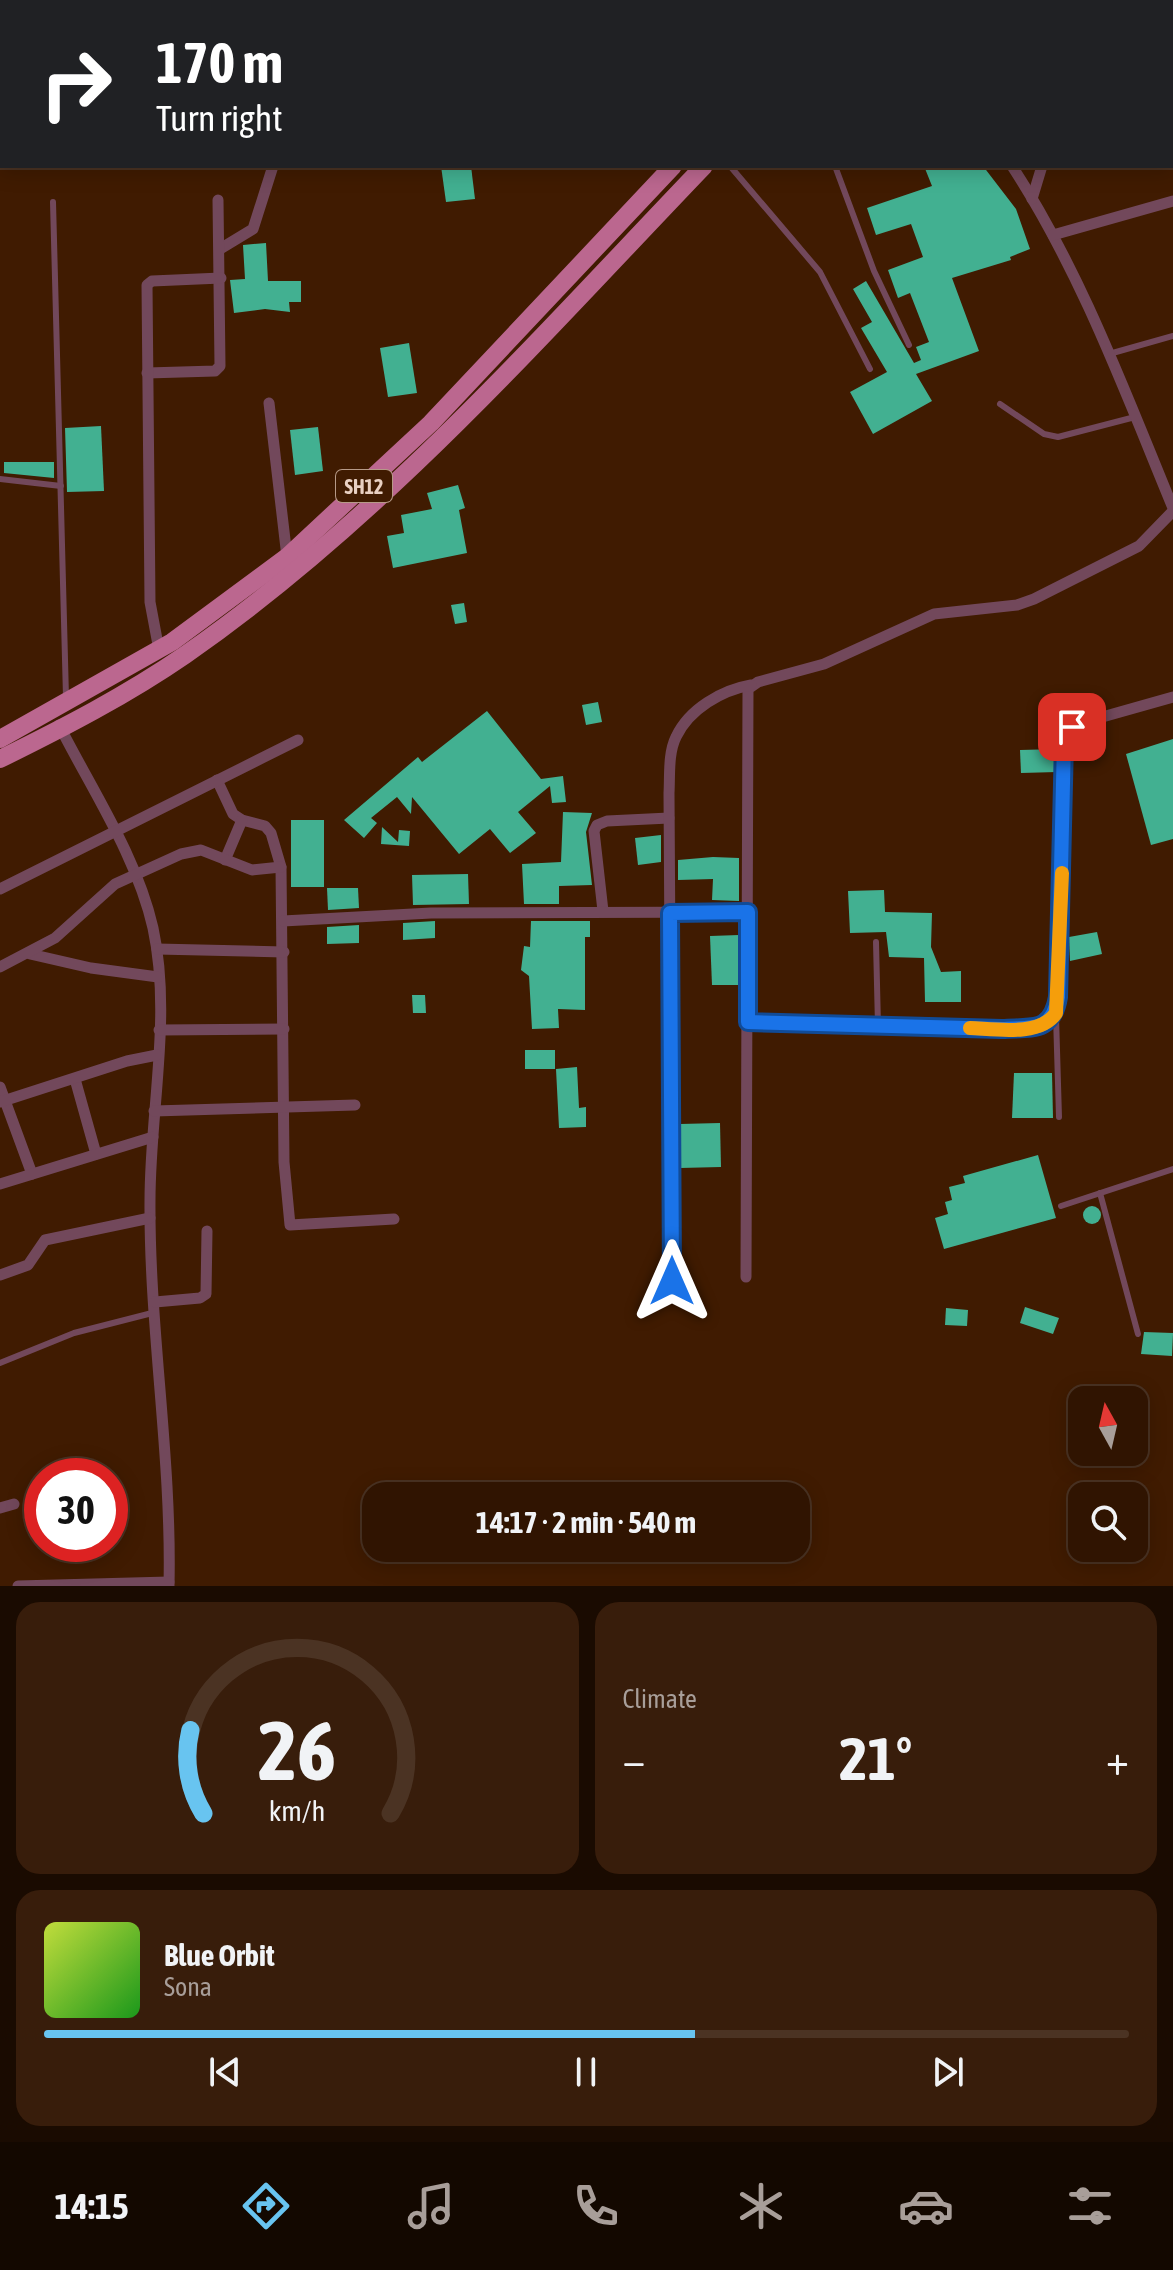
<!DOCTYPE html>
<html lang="en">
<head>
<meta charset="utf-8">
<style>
  :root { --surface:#301401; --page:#381d0b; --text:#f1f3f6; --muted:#a89e99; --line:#4b3323; --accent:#68c4f0 }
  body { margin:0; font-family:"Asap Condensed",sans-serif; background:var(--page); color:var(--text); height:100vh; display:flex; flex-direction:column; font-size:30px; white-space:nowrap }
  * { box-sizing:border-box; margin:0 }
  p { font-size:26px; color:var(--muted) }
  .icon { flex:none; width:44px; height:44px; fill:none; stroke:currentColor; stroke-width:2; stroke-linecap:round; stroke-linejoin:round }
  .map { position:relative; height:1586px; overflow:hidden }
  .panel { display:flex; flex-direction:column; gap:16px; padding:16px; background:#1a0b01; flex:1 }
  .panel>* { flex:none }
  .banner { position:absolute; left:0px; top:0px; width:1174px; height:168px; box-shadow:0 4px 20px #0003,0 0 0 2px var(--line); background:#202124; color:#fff; overflow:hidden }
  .needle { width:52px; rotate:352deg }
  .fabs { position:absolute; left:1068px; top:1386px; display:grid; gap:16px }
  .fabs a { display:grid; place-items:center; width:80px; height:80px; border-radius:16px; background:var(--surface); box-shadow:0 4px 20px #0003,0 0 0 2px var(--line); font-size:40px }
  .speed { position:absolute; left:24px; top:1458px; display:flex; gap:16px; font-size:40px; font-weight:700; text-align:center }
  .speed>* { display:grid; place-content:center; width:104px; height:104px; border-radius:50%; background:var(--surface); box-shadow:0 4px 20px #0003,0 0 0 2px var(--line); line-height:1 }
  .speed .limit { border:12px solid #d22; background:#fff; color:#111 }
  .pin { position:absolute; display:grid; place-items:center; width:68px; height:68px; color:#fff; margin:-34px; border-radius:16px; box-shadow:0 4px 12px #0006 }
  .me { position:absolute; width:88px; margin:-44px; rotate:0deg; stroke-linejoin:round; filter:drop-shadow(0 0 6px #0008) }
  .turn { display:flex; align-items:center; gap:28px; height:168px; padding:0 24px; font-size:36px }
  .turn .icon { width:104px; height:104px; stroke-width:2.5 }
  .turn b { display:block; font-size:56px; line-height:68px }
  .big { font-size:60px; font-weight:700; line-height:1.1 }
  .panel .card { flex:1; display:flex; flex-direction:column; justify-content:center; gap:12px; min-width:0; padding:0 28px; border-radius:24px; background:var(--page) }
  .panel .dial { align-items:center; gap:0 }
  .dial svg { height:208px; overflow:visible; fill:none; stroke:var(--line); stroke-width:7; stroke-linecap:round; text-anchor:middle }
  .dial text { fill:var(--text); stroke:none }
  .song { display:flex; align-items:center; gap:24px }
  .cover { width:96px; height:96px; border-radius:12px; background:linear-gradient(135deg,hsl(70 70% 55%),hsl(120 70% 35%)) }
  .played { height:8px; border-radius:4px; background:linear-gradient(90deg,var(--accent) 60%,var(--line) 60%) }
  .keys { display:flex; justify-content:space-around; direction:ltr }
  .heat { display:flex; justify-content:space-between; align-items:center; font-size:44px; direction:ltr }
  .panel .tiles { flex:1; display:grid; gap:16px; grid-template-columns:1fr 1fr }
  .card:last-child { grid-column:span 2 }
  .trip { position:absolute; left:362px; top:1482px; width:448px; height:80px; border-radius:24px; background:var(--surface); box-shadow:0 4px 20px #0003,0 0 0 2px var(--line); font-weight:700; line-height:80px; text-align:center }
  .menu { display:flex; height:128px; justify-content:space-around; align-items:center; background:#130800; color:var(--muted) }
  .menu .icon { width:56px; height:56px }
  .menu .current { color:var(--accent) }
  .menu b { font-size:36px; color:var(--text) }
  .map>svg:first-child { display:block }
  .building { fill:#42b091 }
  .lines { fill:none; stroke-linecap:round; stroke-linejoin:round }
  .service { stroke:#72485b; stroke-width:6 }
  .minor { stroke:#72485b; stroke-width:11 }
  .primary { stroke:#bb678f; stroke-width:18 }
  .route-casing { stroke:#114b97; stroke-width:20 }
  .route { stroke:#1a73e8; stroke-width:14 }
  .slow { stroke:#f59e0b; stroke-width:14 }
  .labels { text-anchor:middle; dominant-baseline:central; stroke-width:8; stroke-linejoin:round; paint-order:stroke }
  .shield { fill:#401b01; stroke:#b69a88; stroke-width:2 }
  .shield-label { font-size:20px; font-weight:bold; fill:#e9d0c2 }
</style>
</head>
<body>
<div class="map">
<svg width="1173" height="1586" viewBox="0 0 1173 1586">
  <rect width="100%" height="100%" fill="#401b01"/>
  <g class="building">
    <path d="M441 166H471L475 199 446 202Z"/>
    <path d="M924 166H983L1016 209 1030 249 1010 257 1011 260 952 278 979 351 916 374 932 401 873 434 850 392 887 372 861 328 872 322 853 289 866 281 914 363 921 360 916 347 929 342 910 293 898 298 888 270 923 257 911 224 876 235 867 208 932 186Z"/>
    <path d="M266 243 268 281H301V302H289L290 312 265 309 234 313 230 280 245 279 243 245Z"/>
    <path d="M409 343 417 393 388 397 380 348Z"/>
    <path d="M101 426 104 491 67 492 65 428Z"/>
    <path d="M318 427 323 471 295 475 290 430Z"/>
    <path d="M4 462H54V478L4 473Z"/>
    <path d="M458 485 465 508 459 510 467 553 393 568 387 536 404 533 401 515 432 509 427 493Z"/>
    <path d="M464 603 467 622 455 624 451 605Z"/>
    <path d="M598 702 602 722 586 725 582 705Z"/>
    <path d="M487 711 541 779 563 776 566 802 552 803 550 786 518 812 536 833 510 853 490 829 459 854 412 797 411 814 397 797 371 818 377 823 364 838 344 820 418 757 422 762Z"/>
    <path d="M1173 739V839L1151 845 1126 754Z"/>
    <path d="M1058 749 1057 772 1021 773 1020 750Z"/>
    <path d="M563 812 592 813 586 832 592 885 559 886V904H524L522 864 561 862Z"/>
    <rect x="291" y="820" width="33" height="67"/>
    <path d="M382 827 398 842 399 830 410 831 409 846 381 844Z"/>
    <path d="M661 835V862L638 865 635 838Z"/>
    <path d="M713 857 739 858V901L712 900 713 879 678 880V860Z"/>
    <path d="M468 874 469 904 413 905 412 875Z"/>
    <path d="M327 888H358L359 908 328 910Z"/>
    <path d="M884 890 885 912 932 913 931 947 941 972 961 971V1002H925L924 958 889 957 886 932 850 933 848 891Z"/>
    <path d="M435 921V938L403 940V923Z"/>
    <path d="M531 921H590V937H585V1010L558 1009 559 1028 532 1029 529 976 521 970 524 946 530 947Z"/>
    <path d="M359 925V943L327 944V927Z"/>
    <path d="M1097 932 1102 954 1070 961 1069 937Z"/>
    <path d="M739 935 738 985H712L710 936Z"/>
    <path d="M412 995H425L426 1013H413Z"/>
    <rect x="525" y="1050" width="30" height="19"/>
    <path d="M577 1067 579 1108 586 1107V1127L559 1128 556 1069Z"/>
    <path d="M1014 1073H1052L1053 1118H1012Z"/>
    <path d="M720 1123 721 1167 680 1168V1124Z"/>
    <path d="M1038 1155 1056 1218 944 1249 935 1218 948 1214 945 1202 952 1200 949 1187 965 1183 963 1176Z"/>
    <circle cx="1092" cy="1215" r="9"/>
    <path d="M1025 1307 1059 1318 1053 1334 1020 1323Z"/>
    <path d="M946 1308 968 1310 967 1326 945 1325Z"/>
    <path d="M1144 1332 1173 1333 1172 1356 1141 1354Z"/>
  </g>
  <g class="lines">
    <g class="service">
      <path d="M730 166 820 272 870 369"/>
      <path d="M835 166 874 271 909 345"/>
      <path d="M53 202 66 697"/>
      <path d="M1109 354 1173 336"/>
      <path d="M1000 404 1044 434 1058 437 1135 417"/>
      <path d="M0 479 61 486"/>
      <path d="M876 942 878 1026"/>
      <path d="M1056 1016 1059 1117"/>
      <path d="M1100 1193 1138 1334"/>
      <path d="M1061 1206 1173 1169"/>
      <path d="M0 1363 74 1333 156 1312"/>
    </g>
    <g class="minor">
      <path d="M919 0 921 2"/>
      <path d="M1067 0V2"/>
      <path d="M971 2 974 0"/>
      <path d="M1172 29 1173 28"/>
      <path d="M1012 166C1081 272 1125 392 1173 508"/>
      <path d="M1032 199 1042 166"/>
      <path d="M1053 235 1173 201"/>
      <path d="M220 249 253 229 273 166"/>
      <path d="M147 373 215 371 220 366 218 200"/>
      <path d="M269 403 287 557"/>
      <path d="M159 650 150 602 147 285 152 281 221 278"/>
      <path d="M59 725C92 790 137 857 153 928 172 1016 150 1111 150 1200 149 1329 172 1457 169 1586"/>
      <path d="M217 780 233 814 242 820 265 826 271 833 281 867 284 1162 290 1225 394 1219"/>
      <path d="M225 860 242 820"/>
      <path d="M0 889 298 740"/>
      <path d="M603 911 594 831 597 825 607 821 669 818"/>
      <path d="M283 921 431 913 748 912"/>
      <path d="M157 949 284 952"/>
      <path d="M30 954 91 968 158 977"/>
      <path d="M0 967 55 938 115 884 181 854 201 850 252 870 281 867"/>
      <path d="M748 1022 1002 1029 1035 1027 1051 1020 1058 997 1067 733 1081 723 1173 697"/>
      <path d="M159 1030 284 1029"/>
      <path d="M75 1079 96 1154"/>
      <path d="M0 1087 32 1174"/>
      <path d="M0 1102 127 1061 157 1055"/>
      <path d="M154 1111 355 1105"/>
      <path d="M0 1184 153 1137"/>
      <path d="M0 1275 28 1265 45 1240 150 1218"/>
      <path d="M746 1277 748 689 758 682 824 664 934 614 1017 605 1034 599 1139 546 1173 511"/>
      <path d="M672 1281 669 793C670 776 668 753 676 737 689 709 722 690 751 685"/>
      <path d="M155 1302 200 1298 206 1294 207 1231"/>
      <path d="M0 1508 14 1504"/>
      <path d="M18 1586 169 1582"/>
    </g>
    <g class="primary">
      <path d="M854 2 857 0"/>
      <path d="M885 2 887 0"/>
      <path d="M0 739 172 642 287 557 431 423 673 166"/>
      <path d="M0 759C63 728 127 695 185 655 382 518 539 338 704 166"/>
    </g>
  </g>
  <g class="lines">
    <g class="route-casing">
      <path id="route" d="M672 1281 670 913 748 912V1022L1002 1029C1032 1027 1052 1033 1058 997L1064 741 1072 727"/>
    </g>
    <use href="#route" class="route"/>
    <path class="slow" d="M970 1028C995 1029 1040 1037 1056 1013L1062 873"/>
  </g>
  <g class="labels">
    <rect class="shield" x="336" y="470" width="56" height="32" rx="6"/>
    <g class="shield-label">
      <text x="364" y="486">SH12</text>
    </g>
  </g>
</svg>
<div class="fabs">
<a><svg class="needle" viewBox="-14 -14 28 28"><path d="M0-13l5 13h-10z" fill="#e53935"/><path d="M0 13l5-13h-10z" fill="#a89e99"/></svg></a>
<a><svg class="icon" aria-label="search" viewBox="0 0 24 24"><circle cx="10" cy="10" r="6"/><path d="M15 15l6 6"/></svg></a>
</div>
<div class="speed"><div class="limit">30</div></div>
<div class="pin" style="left:1072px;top:727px;background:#d93025"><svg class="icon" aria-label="arrive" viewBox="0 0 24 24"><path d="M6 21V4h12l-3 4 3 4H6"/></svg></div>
<svg class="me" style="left:672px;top:1281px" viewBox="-20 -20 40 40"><path d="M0-17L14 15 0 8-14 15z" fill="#1a73e8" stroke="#fff" stroke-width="4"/></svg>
<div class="trip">14:17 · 2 min · 540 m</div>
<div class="banner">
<div class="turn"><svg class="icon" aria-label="right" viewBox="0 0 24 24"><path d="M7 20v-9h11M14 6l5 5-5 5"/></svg><div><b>170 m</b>Turn right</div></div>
</div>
</div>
<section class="panel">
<div class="tiles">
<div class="card dial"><svg viewBox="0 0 100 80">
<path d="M14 69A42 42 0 1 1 86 69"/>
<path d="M14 69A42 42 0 0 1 9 37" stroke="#68c4f0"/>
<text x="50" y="56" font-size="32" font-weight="700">26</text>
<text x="50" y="72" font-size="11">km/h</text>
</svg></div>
<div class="card"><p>Climate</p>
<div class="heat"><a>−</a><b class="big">21°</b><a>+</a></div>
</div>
<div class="card">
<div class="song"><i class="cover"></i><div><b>Blue Orbit</b><p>Sona</p></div></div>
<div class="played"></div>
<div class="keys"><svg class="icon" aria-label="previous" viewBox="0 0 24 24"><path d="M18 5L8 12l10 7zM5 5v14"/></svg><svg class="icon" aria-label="pause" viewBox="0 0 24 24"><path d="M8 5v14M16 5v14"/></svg><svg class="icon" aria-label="next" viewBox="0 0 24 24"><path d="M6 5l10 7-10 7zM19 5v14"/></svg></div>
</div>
</div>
</section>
<nav class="menu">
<b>14:15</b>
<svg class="icon current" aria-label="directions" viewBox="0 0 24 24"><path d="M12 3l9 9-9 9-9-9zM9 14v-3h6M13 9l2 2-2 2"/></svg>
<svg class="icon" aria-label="music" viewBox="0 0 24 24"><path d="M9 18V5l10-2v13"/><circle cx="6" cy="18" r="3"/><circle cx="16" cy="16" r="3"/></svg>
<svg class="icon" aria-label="phone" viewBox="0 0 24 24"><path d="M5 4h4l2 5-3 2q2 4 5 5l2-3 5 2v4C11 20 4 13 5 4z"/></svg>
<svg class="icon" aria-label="climate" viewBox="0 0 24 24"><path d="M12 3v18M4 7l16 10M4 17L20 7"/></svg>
<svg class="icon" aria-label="car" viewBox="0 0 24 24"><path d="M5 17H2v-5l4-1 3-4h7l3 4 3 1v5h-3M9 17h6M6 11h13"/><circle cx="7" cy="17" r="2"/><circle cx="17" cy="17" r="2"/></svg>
<svg class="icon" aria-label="filters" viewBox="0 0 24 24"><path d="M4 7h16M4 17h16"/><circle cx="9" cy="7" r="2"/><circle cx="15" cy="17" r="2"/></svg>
</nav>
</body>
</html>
